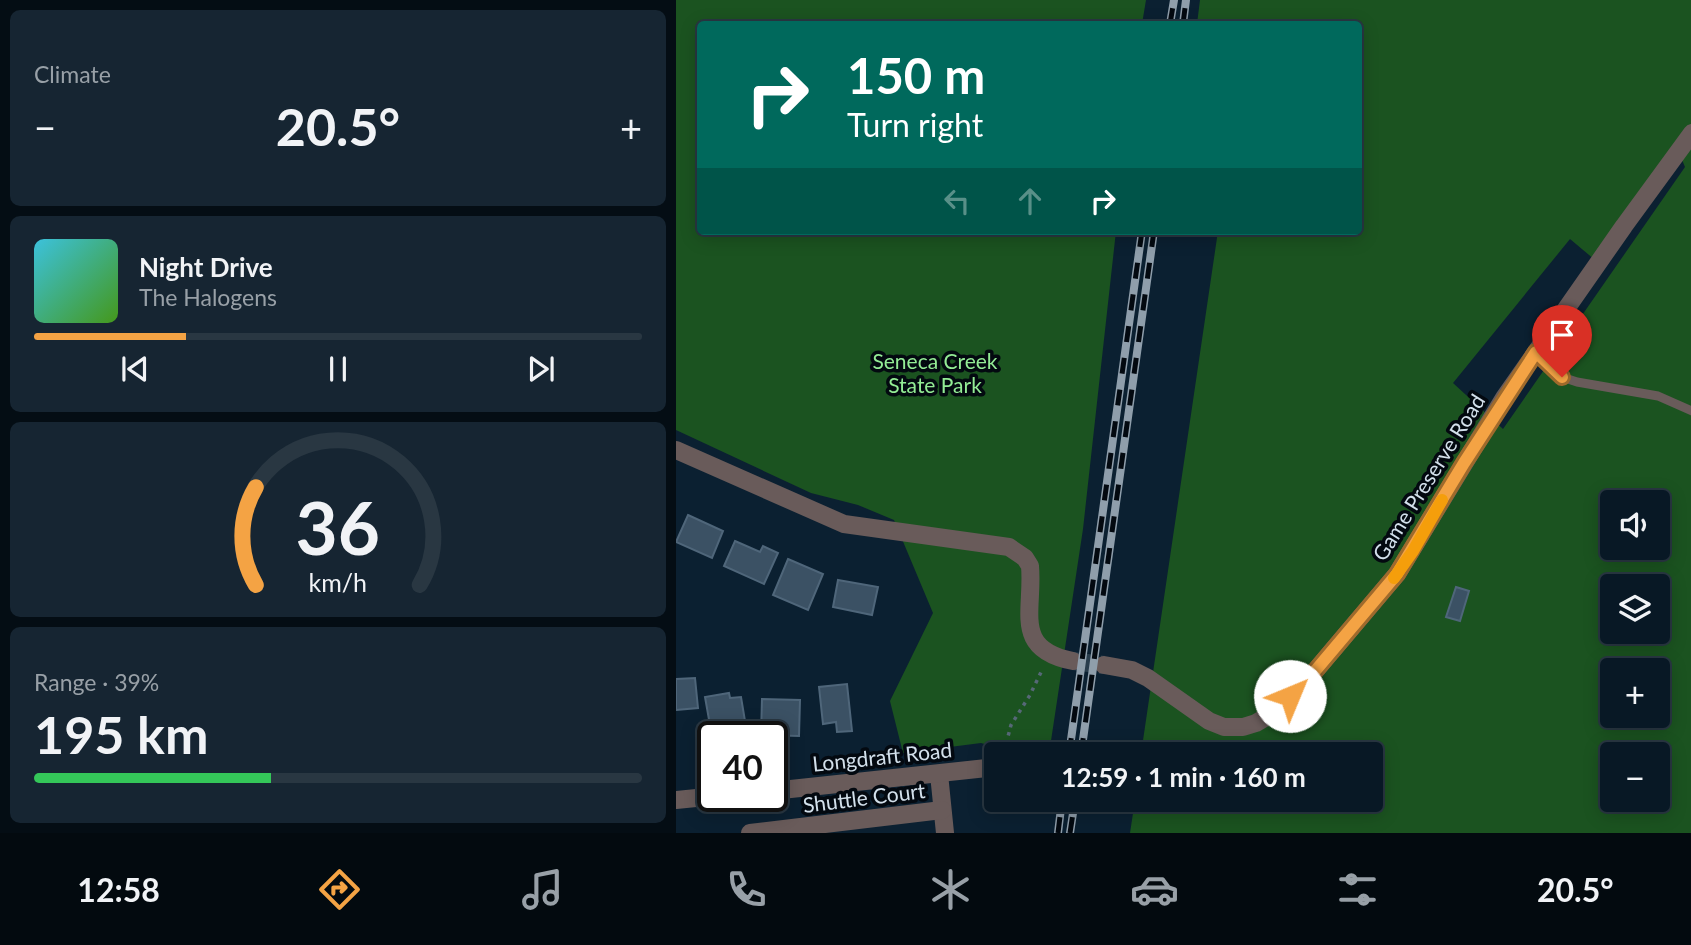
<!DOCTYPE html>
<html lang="en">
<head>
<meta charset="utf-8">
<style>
  :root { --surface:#081825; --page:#162532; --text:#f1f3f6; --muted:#98a0a7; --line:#293742; --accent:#f4a344 }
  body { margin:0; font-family:Lato,sans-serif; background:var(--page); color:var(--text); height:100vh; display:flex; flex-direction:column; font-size:26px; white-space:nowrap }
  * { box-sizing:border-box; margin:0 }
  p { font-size:23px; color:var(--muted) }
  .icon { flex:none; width:38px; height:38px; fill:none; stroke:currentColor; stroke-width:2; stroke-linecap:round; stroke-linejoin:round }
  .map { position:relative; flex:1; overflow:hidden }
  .details { display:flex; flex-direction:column; gap:10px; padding:10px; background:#040d14; width:676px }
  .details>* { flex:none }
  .hud { position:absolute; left:21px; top:21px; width:665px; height:214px; border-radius:7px; box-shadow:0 4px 18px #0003,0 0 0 2px var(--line); background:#00695c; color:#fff; overflow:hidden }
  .controls { position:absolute; left:924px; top:490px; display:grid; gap:14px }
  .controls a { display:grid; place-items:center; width:70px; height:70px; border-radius:7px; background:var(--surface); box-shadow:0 4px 18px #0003,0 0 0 2px var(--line); font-size:35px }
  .speed { position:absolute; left:21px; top:721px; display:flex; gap:14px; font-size:35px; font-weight:700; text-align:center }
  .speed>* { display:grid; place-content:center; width:91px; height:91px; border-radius:50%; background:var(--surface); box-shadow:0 4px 18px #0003,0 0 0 2px var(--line); line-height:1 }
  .speed .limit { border:4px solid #111; border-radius:10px; background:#fff; color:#111 }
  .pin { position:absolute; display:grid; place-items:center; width:60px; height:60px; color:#fff; margin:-72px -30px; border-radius:50% 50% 50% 0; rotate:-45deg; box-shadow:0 0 7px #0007 }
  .pin .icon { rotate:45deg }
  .me { position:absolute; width:77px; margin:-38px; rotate:45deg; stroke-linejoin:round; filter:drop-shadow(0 0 5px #0008) }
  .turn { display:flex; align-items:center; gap:24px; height:147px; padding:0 35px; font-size:32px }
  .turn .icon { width:91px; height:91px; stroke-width:2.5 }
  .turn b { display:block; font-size:49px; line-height:60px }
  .lanes { display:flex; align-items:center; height:66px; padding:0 35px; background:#0003; justify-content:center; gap:35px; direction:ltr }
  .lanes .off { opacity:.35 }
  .big { font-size:52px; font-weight:700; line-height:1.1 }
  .details .widget { flex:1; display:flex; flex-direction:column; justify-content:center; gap:10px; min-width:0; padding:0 24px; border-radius:10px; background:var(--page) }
  .details .dial { align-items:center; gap:0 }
  .dial svg { height:182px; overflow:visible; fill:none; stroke:var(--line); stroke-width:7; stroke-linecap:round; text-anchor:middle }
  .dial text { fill:var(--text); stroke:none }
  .song { display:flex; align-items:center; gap:21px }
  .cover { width:84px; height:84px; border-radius:10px; background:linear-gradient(135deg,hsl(190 70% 55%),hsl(100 70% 35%)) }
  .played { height:7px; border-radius:4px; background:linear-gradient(90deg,var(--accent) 25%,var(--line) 25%) }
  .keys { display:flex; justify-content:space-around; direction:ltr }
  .heat { display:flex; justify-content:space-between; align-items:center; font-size:38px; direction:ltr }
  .charge { height:10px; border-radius:5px; background:linear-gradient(90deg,#34c759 39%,var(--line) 0) }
  .trip { position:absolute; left:308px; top:742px; width:399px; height:70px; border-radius:7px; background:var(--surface); box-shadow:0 4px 18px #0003,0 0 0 2px var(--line); font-weight:700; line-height:70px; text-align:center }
  .tab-bar { display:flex; height:112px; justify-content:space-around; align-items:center; background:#030a0f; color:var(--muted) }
  .tab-bar .icon { width:49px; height:49px }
  .tab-bar .selected { color:var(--accent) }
  .tab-bar b { font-size:32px; color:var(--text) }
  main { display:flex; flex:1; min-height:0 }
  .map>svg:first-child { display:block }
  .green { fill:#1b5320; fill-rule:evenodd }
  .building { fill:#3b5164; stroke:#4f667a; stroke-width:2 }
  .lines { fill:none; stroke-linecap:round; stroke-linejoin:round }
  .tertiary-tunnel { stroke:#293d4d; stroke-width:18; stroke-dasharray:18 9; stroke-linecap:butt }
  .path { stroke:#566877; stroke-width:3.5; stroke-dasharray:3.5 5; stroke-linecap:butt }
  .service { stroke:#695b5a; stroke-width:9 }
  .minor { stroke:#695b5a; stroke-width:18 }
  .tertiary { stroke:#695b5a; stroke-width:18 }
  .rail-casing { stroke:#8f9eab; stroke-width:8 }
  .rail { stroke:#030910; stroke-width:5; stroke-dasharray:16; stroke-linecap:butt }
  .route-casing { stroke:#9f6a2c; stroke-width:18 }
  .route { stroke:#f4a344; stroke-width:12 }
  .slow { stroke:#f59e0b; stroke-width:12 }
  .labels { text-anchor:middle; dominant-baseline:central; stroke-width:7; stroke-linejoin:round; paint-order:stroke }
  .park-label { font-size:21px; fill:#93ec95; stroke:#030910 }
  .street-label { font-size:21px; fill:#d3e0eb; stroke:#030910 }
</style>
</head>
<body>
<main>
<section class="details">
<div class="widget"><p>Climate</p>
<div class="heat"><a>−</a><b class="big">20.5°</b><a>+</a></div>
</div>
<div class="widget">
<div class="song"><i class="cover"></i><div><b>Night Drive</b><p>The Halogens</p></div></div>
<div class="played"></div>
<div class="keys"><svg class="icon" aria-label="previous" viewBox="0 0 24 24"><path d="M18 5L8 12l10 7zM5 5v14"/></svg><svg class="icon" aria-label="pause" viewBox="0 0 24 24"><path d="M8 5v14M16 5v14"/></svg><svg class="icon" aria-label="next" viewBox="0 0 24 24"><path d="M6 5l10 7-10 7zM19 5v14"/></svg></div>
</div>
<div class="widget dial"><svg viewBox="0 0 100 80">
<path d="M14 69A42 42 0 1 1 86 69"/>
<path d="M14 69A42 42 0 0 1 14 26" stroke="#f4a344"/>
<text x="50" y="56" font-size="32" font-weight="700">36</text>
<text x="50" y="72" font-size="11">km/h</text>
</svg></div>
<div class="widget"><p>Range · 39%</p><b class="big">195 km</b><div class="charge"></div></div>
</section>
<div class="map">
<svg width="1016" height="833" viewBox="0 0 1016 833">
  <rect width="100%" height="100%" fill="#0b2031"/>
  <g class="green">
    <path d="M0 0H470L466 24H24V231H440L407 529 373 754H343L305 743 227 753 214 701 257 613 218 520 182 505 135 493 0 430Z"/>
    <path d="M524 0H1015V833H454L459 800H695V754H465L542 231H682V24H521ZM1001 148 1009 167 827 429 777 383 894 239 919 260ZM936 502H982V548H936ZM936 586H982V632H936ZM936 670H982V716H936ZM936 754H982V800H936Z"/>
  </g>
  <g class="building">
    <path d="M12 515 47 531 36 558 0 542Z"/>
    <path d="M59 541 84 552 87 546 102 553 88 584 48 566Z"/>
    <path d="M112 559 147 574 132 610 97 595Z"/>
    <path d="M162 580 202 587 196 615 157 607Z"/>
    <path d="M780 587 793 591 784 621 770 617Z"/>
    <path d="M19 678 22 708 0 710V679Z"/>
    <path d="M171 684 176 731 161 732 160 722 147 724 143 687Z"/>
    <path d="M53 693 54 698 65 697 71 733 53 736 52 729 35 731 29 697Z"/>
    <path d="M86 699 124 700 123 736 85 735Z"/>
  </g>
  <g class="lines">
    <path class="tertiary-tunnel" d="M397 661 428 665"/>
    <path class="path" d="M328 752 335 725 354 695 367 668"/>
    <path class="service" d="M860 353 886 377 901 382 982 396 1016 411"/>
    <g class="minor">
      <path d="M263 774 269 833"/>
      <path d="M96 791 320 767"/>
      <path d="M0 800 40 796"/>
      <path d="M74 833 266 810"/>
    </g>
    <g class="tertiary">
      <path d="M0 450 168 524 333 547 349 558 354 566C358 611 336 649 397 661"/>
      <path d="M428 665 456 670 472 678 533 721 548 727H567L580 723 595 714 634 677 721 574 828 398 948 226 1016 133"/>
    </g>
    <g class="rail-casing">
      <g id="rail">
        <path d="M494 24 498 0"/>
        <path d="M507 24 510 0"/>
        <path d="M393 754 466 231"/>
        <path d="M405 754 478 231"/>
        <path d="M382 833 386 800"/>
        <path d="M394 833 399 800"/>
      </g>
    </g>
    <use href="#rail" class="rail"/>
  </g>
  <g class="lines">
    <g class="route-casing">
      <path id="route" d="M614 696 634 677 721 574 788 463 860 352 886 377"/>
    </g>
    <use href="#route" class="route"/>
    <path class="slow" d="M718 578 737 551 766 500"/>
  </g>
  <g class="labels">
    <g class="park-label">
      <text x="259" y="360">Seneca Creek<tspan x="259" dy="24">State Park</tspan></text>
    </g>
    <g class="street-label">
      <text transform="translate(752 477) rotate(-58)">Game Preserve Road</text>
      <text transform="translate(206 756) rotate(-6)">Longdraft Road</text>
      <text transform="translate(188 797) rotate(-7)">Shuttle Court</text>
    </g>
  </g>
</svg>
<div class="controls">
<a><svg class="icon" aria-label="sound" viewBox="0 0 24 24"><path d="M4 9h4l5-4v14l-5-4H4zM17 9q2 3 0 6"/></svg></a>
<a><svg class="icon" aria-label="layers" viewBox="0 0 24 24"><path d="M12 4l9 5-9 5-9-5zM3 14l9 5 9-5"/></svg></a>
<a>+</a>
<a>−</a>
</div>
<div class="speed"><div class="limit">40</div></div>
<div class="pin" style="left:886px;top:377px;background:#d93025"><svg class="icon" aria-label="arrive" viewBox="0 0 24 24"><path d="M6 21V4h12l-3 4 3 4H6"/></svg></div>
<svg class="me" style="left:614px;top:696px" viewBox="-20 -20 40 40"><circle r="19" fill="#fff"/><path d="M0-13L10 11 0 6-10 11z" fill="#f4a344"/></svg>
<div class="trip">12:59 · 1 min · 160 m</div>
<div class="hud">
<div class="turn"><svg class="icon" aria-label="right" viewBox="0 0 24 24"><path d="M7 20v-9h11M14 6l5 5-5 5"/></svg><div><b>150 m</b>Turn right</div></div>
<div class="lanes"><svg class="icon off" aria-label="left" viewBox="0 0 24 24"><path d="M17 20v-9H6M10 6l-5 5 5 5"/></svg><svg class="icon off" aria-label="ahead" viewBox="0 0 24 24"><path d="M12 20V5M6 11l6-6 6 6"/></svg><svg class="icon" aria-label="right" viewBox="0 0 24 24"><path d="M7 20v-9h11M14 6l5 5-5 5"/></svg></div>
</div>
</div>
</main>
<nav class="tab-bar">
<b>12:58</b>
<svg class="icon selected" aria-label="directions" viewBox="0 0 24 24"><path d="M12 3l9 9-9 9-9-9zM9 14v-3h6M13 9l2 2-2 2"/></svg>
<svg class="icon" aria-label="music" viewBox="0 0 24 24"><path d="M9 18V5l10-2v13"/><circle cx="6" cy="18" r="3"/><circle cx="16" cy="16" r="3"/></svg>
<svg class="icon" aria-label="phone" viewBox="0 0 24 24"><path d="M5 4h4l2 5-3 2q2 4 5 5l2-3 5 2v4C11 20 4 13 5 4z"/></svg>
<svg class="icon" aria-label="climate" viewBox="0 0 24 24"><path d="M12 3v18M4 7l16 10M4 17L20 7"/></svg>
<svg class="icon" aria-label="car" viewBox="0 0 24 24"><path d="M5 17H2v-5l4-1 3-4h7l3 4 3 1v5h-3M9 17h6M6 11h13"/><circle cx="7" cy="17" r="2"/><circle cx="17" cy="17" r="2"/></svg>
<svg class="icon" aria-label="filters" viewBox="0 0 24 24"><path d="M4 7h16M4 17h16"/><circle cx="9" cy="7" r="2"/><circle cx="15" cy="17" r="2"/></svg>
<b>20.5°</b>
</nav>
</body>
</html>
